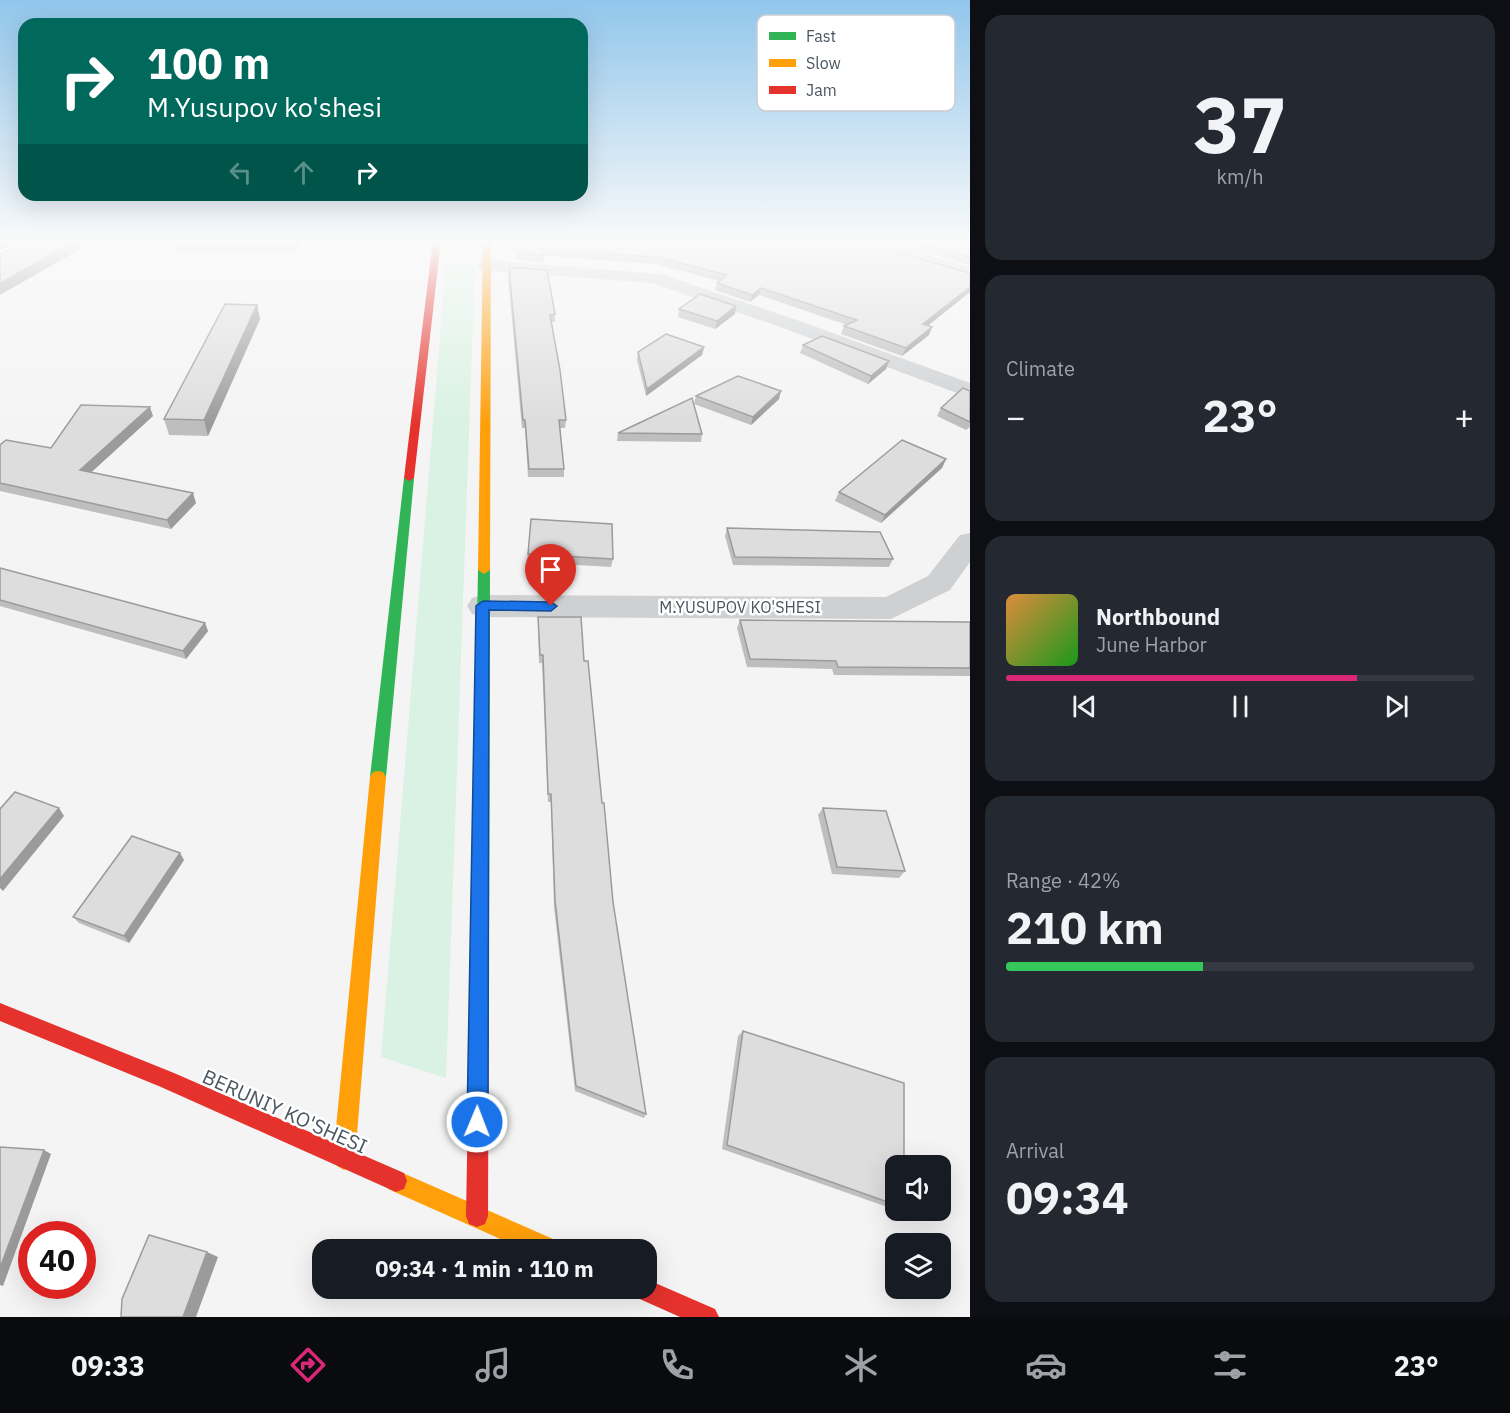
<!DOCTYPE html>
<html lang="en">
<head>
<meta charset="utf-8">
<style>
  :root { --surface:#171b24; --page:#242831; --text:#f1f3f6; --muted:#9ea1a6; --line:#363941; --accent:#db2777 }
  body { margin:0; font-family:"IBM Plex Sans",sans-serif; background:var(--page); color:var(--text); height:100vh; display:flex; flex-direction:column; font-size:22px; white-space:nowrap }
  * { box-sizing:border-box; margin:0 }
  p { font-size:20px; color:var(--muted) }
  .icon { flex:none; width:33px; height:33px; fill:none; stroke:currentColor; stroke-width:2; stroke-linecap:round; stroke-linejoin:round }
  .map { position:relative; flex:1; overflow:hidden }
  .side { display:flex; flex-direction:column; gap:15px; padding:15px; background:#0d0f14; width:540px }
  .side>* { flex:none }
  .banner { position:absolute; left:18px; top:18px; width:570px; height:183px; border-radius:18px; box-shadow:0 6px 24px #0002; background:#00695c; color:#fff; overflow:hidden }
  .fabs { position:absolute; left:885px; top:1155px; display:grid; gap:12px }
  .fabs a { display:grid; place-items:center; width:66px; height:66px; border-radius:12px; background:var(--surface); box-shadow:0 6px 24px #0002; font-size:30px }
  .speed { position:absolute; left:18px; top:1221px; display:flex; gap:12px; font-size:30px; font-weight:700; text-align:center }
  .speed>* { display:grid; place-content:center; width:78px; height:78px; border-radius:50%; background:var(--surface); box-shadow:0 6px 24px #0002; line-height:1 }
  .speed .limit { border:9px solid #d22; background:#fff; color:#111 }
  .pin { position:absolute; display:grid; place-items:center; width:51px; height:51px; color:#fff; margin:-62px -26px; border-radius:50% 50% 50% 0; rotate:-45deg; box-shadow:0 0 6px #0007 }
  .pin .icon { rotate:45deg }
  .me { position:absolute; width:66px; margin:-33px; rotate:1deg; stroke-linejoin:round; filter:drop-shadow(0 0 4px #0008) }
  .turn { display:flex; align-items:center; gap:21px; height:126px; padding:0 30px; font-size:27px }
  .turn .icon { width:78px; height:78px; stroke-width:2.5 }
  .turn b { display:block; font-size:42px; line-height:51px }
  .lanes { display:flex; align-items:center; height:57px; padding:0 30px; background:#0003; justify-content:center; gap:30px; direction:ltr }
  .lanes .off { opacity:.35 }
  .big { font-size:45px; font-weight:700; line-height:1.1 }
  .side .widget { flex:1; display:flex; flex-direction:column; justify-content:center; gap:9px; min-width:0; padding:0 21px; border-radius:18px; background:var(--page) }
  .side .dial { align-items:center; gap:0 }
  .dial b { font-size:78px; line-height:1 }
  .song { display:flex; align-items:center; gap:18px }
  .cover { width:72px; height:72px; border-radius:9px; background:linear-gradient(135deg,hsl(30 70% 55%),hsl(120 70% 35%)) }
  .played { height:6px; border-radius:3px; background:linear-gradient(90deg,var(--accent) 75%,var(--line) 75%) }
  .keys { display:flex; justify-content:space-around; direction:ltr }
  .heat { display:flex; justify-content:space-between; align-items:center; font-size:33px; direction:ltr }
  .charge { height:9px; border-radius:4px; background:linear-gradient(90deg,#34c759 42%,var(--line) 0) }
  .trip { position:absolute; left:312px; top:1239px; width:345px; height:60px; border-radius:18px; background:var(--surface); box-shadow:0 6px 24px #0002; font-weight:700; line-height:60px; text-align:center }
  .tab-bar { display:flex; height:96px; justify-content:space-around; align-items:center; background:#090b0e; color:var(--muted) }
  .tab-bar .icon { width:42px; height:42px }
  .tab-bar .on { color:var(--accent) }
  .tab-bar b { font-size:27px; color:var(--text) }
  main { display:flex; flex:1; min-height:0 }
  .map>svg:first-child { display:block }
  .green { fill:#d9f2e3 }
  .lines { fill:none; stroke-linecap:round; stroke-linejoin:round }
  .street { fill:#ced0d2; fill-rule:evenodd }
  .fast { fill:#30b455; fill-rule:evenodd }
  .slow { fill:#ff9f0a; fill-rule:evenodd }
  .jam { fill:#e5322d; fill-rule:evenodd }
  .wall { fill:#bebebf }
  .shaded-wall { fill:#9b9b9b }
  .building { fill:#ddddde; stroke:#9b9b9b; stroke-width:1.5 }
  .route { fill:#1a73e8; stroke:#114b97; stroke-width:1.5 }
  .labels { text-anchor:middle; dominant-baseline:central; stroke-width:5; stroke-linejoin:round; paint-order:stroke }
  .street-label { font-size:16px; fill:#4a5661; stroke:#fff }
  .near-street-label { font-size:20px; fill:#4a5661; stroke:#fff }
  .key { fill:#fff; stroke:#c9ccd0; stroke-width:1.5 }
  .key-label { font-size:16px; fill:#4a5661 }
</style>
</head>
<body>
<main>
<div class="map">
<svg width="970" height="1317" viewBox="0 0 970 1317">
  <rect width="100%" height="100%" fill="#f4f4f4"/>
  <g class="green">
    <path d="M448 240H477V258H447Z"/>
    <path d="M446 264H475L446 1078 381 1057Z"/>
  </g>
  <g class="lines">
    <g class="street">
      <path d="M848 240H875L970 267V279L851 244Z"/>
      <path d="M487 260 661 274 797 320 970 383V398L783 328 652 283 480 270 478 266 480 262Z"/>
      <path d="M970 533V562L950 590 891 619 483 617 472 614 467 606 472 598 483 595 886 597 928 576 960 535Z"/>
    </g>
    <g class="fast">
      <path d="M409 475 414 478 386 777 383 782 378 783 373 782 370 777 404 478Z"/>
      <path d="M484 566 490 570 489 933 486 939 480 942 474 939 471 933 478 570Z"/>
    </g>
    <g class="slow">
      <path d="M483 240H491L490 570 484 574 478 570Z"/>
      <path d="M378 771 383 772 386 777 355 1159 351 1166 344 1170 337 1166 333 1159 370 777 373 772Z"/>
      <path d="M396 1170 560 1242 563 1250H525L388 1189 385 1181 388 1173Z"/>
    </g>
    <g class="jam">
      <path d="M433 240H441L414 478 409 481 404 478Z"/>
      <path d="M480 924 486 927 489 933 488 1216 485 1224 477 1227 469 1224 466 1216 471 933 474 927Z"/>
      <path d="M0 1003 174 1073 404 1173 407 1181 404 1189 396 1192 161 1087 0 1021Z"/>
      <path d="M646 1279 715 1309 719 1317H680L633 1296 630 1288H646Z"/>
    </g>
  </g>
  <g class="wall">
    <path d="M182 240H301L296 253 176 252 174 245Z"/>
    <path d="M514 240H854L970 273V292L927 326 932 327 929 335 902 356 841 334 844 326 847 325 759 295 750 302 715 290 717 283 719 281 656 264 544 256V262L517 260Z"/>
    <path d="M882 240H970V265Z"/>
    <path d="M509 269 555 314V322H551L566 420 565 428H560L564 469V477H528L525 428H522L508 276Z"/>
    <path d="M257 305 260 319 208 436 169 435 164 419Z"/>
    <path d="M679 309 735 314 715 329 678 317Z"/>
    <path d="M803 345 889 361 886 369 868 384 800 353Z"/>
    <path d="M704 347 702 355 646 396 637 360 638 352Z"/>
    <path d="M970 391V427L966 430 937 416 941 408Z"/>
    <path d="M696 396 779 399 751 425 694 404Z"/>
    <path d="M153 416 91 472 196 503 171 529 0 491V445L51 448Z"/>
    <path d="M618 433 702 434 701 442 617 441Z"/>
    <path d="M946 459 942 468 881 523 835 501 839 492Z"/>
    <path d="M531 519 613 559 611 567 527 562Z"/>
    <path d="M727 528 893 559 889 567 733 565 725 536Z"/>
    <path d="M0 568 205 623 208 631 186 659 0 606Z"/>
    <path d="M538 617 584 661 613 902 646 1114 644 1118 575 1091 554 907 551 802H548L542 663H539Z"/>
    <path d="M740 620 970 622V676L834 675 832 669 747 667 737 628Z"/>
    <path d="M823 808 905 871 899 878 832 874 818 815Z"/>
    <path d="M184 860 129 943 79 923 73 917Z"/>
    <path d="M743 1031 896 1166V1210L722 1149 738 1036Z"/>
  </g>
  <g class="shaded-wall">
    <path d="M0 240H21L0 250Z"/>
    <path d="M77 240H96L0 295V283Z"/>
    <path d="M297 240H301L296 253 294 246Z"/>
    <path d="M970 287V292L920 332 923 324Z"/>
    <path d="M761 288 759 295 750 302 752 295Z"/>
    <path d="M257 305 260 319 208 436 204 420Z"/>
    <path d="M736 306 735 314 715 329 717 321Z"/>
    <path d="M932 327 929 335 902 356 906 348Z"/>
    <path d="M704 347 702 355 646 396 647 389Z"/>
    <path d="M889 361 886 369 868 384 871 376Z"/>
    <path d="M781 391 779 399 751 425 753 417Z"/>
    <path d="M150 407 153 416 84 479 80 470Z"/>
    <path d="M946 459 942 468 881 523 885 515Z"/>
    <path d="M193 493 196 503 171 529 167 520Z"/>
    <path d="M205 623 208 631 186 659 183 651Z"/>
    <path d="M59 808 64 816 3 891 0 888V879Z"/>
    <path d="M180 853 184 860 129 943 124 936Z"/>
    <path d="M44 1150 51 1154 3 1286 0 1285V1268Z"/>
    <path d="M207 1252 218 1257 196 1317H183Z"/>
  </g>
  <g class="building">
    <path d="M30 240H77L0 283V254Z"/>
    <path d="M182 240H297L294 246 174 245Z"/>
    <path d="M515 240H854L970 273V287L923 324 932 327 906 348 844 326 857 320 761 288 752 295 717 283 727 275 657 257 543 249 544 255 517 253Z"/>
    <path d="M909 240H970V257Z"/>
    <path d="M519 268 547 270 555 314 550 315 560 370 566 420H559L564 469H529L525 420H523L509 269Z"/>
    <path d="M700 294 736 306 717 321 679 309Z"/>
    <path d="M225 304 257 305 204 420 164 419Z"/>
    <path d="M666 334 704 347 647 389 638 352Z"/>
    <path d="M822 336 889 361 871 376 803 345Z"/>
    <path d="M738 376 781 391 753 417 696 396Z"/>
    <path d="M963 388 970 391V422L941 408Z"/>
    <path d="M692 398 702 434 618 433Z"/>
    <path d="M81 405 150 407 80 470 193 493 167 520 0 483V445L6 440 51 448Z"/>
    <path d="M902 440 946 459 885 515 839 492Z"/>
    <path d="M531 519 612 524 613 559 528 554Z"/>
    <path d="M727 528 880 532 893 559 735 557Z"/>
    <path d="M0 568 205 623 183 651 0 600Z"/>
    <path d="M538 617H581L584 661H588L602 803H604L613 902 646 1114 576 1086 555 900 551 794H548L543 655H540Z"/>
    <path d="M740 620 970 622V668L838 667 836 661 750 659Z"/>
    <path d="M15 792 59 808 0 879V809Z"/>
    <path d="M823 808 886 811 905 871 837 867Z"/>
    <path d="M132 836 180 853 124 936 73 917Z"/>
    <path d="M743 1031 904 1083V1166H896V1205L727 1145Z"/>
    <path d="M0 1147 44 1150 0 1268Z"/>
    <path d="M149 1235 207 1252 183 1317H121L122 1299Z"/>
  </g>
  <linearGradient id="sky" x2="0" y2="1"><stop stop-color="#91c6eb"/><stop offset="0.57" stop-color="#fafafa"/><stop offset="1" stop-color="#fafafa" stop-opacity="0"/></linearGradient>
  <rect width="970" height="424" fill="url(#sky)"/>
  <path class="route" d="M483 601 551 602 557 606 551 611 489 610 488 1122 485 1130 477 1133 470 1130 467 1122 476 606Z"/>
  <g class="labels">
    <g class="street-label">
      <text x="740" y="607">M.YUSUPOV KO'SHESI</text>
    </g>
    <g class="near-street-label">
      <text transform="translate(285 1111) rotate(24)">BERUNIY KO'SHESI</text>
    </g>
  </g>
  <rect x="757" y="15" width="198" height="96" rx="9" class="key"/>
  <rect x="769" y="32" width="27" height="8" fill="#30b455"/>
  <rect x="769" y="59" width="27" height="8" fill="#ff9f0a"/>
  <rect x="769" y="86" width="27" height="8" fill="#e5322d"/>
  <g class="key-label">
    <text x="806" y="42">Fast</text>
    <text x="806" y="69">Slow</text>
    <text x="806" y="96">Jam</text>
  </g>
</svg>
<div class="fabs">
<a><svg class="icon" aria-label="sound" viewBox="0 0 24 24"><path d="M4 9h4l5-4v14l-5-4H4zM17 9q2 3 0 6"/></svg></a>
<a><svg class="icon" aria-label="layers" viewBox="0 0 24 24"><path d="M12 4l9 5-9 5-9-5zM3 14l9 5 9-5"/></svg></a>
</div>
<div class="speed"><div class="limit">40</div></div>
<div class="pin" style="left:551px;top:606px;background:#d93025"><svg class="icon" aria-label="arrive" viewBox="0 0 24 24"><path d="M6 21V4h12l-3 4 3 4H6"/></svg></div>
<svg class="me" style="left:477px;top:1122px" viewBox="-20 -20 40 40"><circle r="17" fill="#1a73e8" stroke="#fff" stroke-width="3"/><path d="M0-11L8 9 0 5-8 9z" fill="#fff"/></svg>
<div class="trip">09:34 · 1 min · 110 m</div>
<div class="banner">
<div class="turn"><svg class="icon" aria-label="right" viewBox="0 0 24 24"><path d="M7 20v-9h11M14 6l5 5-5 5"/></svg><div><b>100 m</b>M.Yusupov ko'shesi</div></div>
<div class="lanes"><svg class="icon off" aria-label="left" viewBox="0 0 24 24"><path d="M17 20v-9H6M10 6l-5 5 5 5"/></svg><svg class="icon off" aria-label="ahead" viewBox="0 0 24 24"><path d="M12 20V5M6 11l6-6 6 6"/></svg><svg class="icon" aria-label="right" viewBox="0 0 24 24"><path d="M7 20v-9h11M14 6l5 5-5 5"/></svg></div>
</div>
</div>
<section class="side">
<div class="widget dial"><b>37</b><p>km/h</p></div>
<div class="widget"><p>Climate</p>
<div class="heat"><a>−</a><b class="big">23°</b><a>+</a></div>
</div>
<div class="widget">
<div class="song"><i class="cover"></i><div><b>Northbound</b><p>June Harbor</p></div></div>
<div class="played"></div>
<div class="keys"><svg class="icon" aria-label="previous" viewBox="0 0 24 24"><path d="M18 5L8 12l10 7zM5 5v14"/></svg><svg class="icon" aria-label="pause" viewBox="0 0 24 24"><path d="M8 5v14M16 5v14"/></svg><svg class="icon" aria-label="next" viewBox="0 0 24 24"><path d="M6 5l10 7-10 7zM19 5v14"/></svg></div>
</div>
<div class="widget"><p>Range · 42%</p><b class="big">210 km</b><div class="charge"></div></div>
<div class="widget"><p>Arrival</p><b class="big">09:34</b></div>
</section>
</main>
<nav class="tab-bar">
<b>09:33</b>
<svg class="icon on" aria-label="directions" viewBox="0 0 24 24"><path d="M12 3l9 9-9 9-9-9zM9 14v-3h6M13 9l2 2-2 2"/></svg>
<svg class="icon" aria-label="music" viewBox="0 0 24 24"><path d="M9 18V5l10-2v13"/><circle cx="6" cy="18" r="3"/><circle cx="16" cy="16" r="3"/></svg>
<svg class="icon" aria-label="phone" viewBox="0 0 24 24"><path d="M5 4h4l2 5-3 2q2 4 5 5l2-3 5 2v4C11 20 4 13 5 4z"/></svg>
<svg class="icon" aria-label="climate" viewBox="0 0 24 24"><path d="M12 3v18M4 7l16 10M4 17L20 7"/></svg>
<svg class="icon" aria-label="car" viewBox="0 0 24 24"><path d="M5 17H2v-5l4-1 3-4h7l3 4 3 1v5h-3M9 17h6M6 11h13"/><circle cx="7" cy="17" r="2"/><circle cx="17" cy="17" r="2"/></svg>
<svg class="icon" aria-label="filters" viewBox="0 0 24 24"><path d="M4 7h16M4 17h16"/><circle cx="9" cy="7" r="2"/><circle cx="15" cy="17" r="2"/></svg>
<b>23°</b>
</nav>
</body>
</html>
